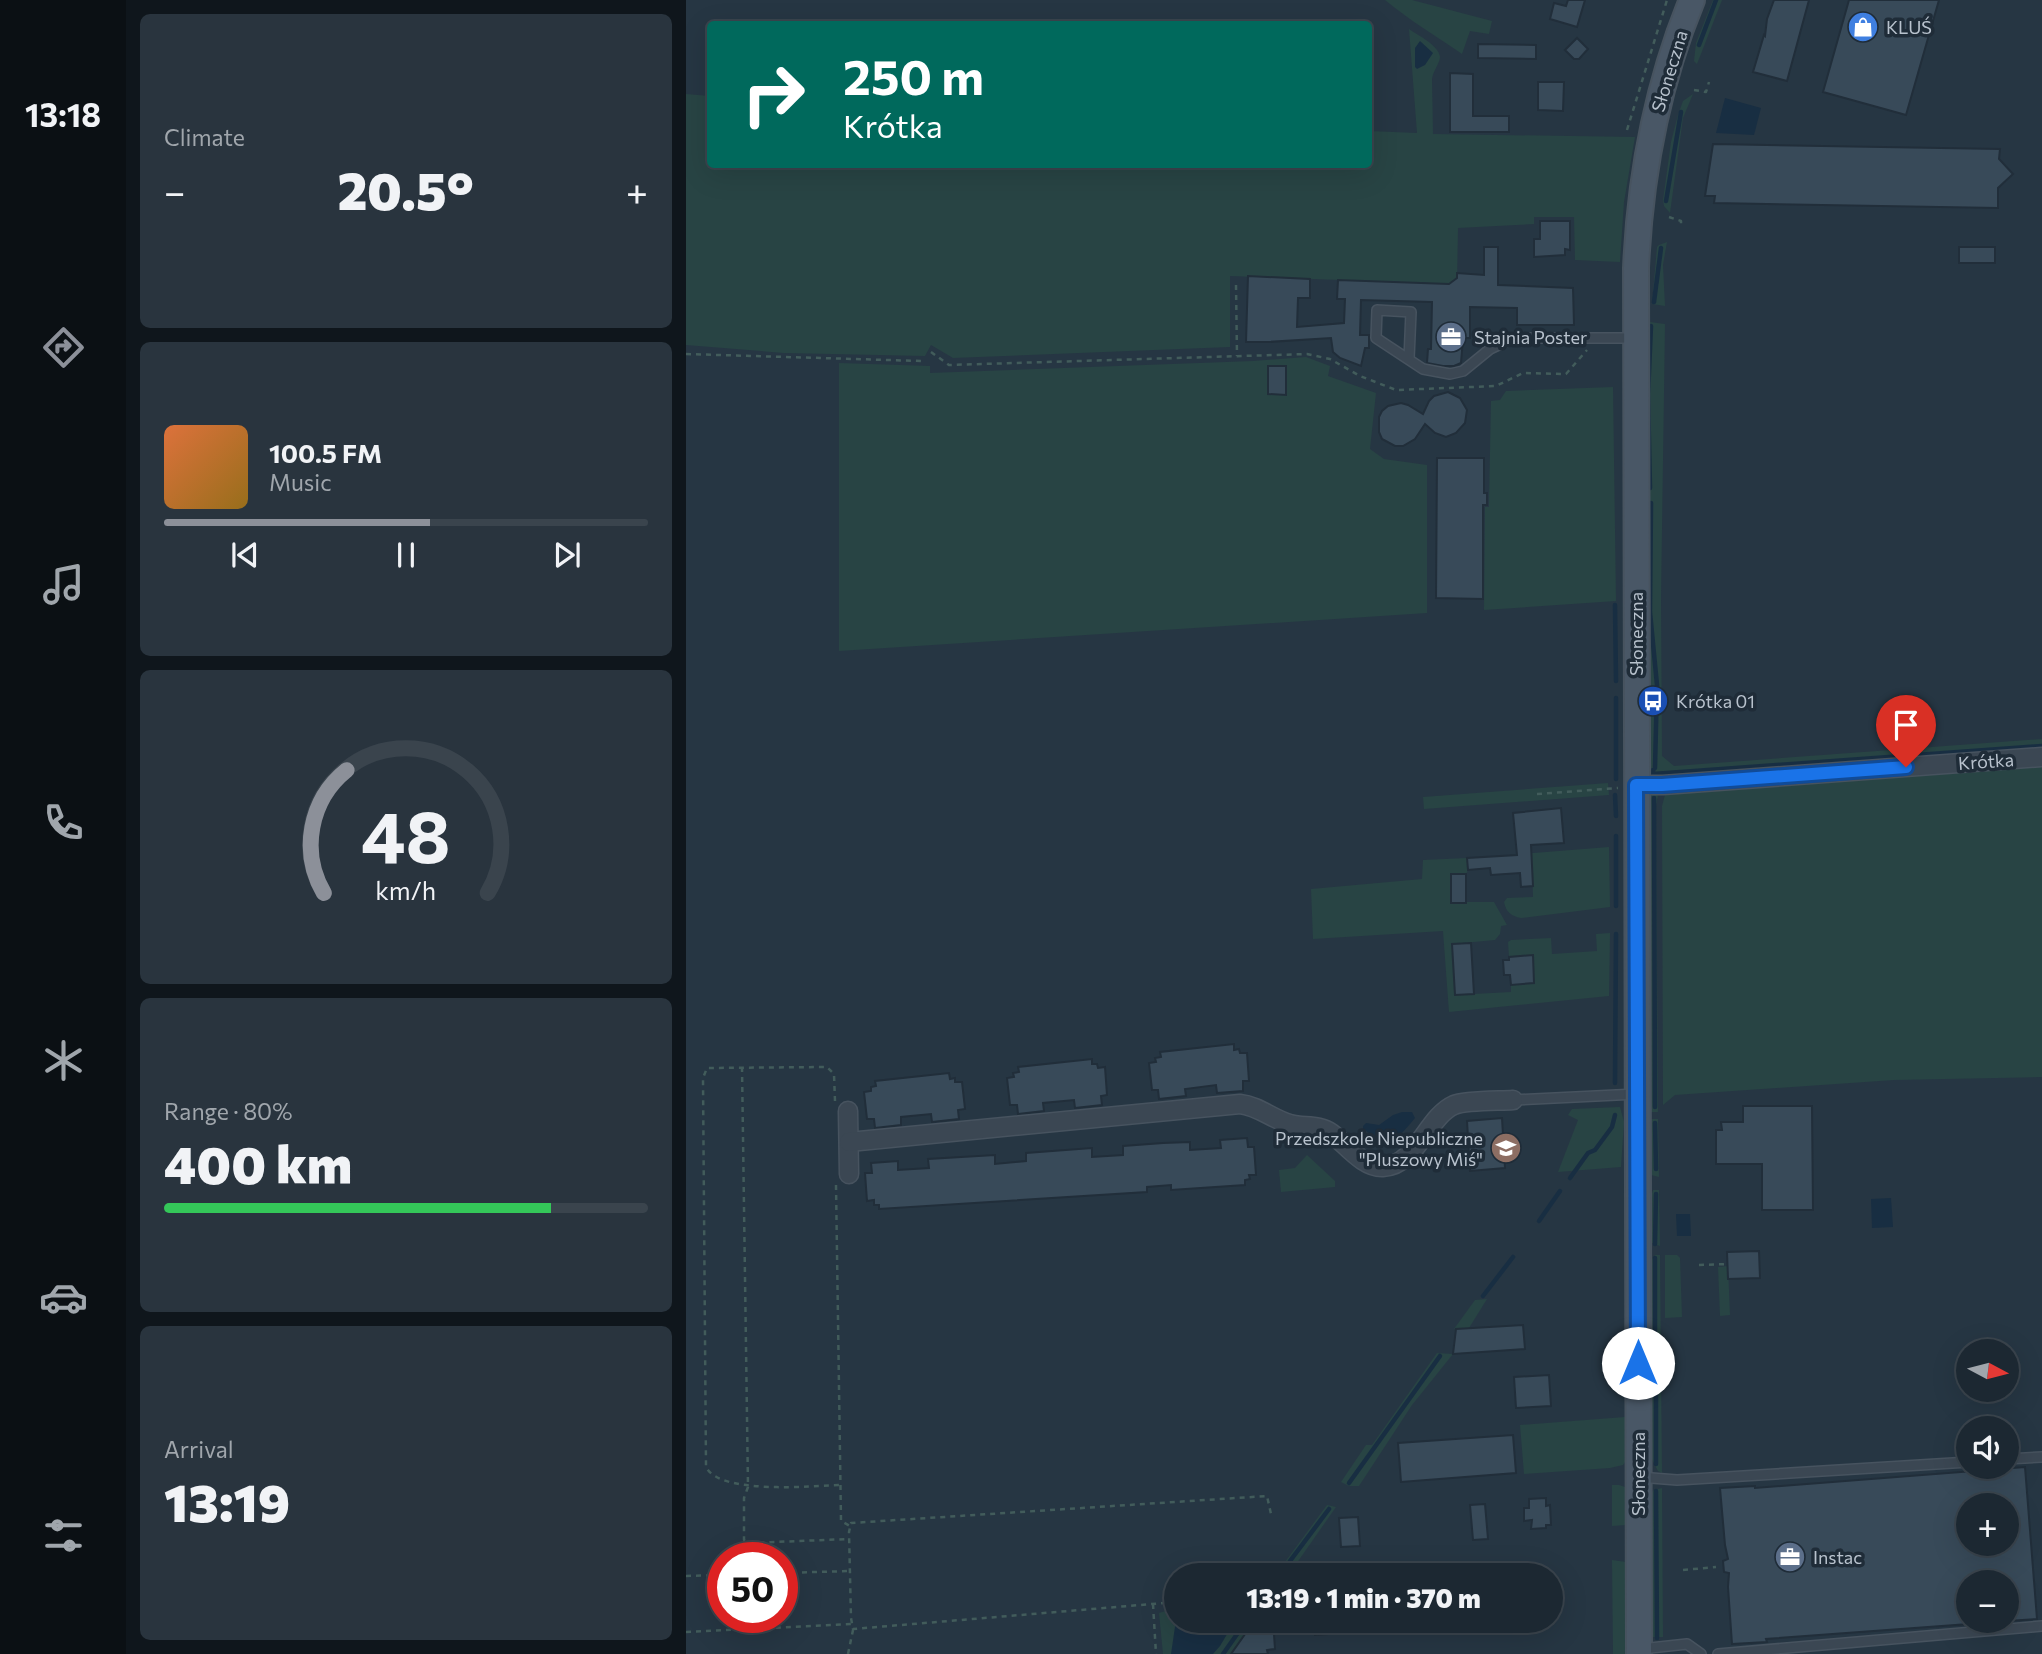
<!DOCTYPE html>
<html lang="en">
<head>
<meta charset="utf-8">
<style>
  :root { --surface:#1c2832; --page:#29343e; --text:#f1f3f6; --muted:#a0a6ac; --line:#3a444d; --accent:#8c9099 }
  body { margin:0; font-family:Commissioner,sans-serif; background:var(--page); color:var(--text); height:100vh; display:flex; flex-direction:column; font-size:26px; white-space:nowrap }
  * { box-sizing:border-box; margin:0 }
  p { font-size:23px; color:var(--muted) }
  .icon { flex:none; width:38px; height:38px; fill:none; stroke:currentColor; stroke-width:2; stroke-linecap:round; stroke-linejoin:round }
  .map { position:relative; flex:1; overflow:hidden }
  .sheet { display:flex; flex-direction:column; gap:14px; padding:14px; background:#0f161c; width:560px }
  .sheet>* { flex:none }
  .top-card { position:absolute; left:21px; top:21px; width:665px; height:147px; border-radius:7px; box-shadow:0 7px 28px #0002,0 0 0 2px var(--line); background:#00695c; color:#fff; overflow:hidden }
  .needle { width:46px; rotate:97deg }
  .buttons { position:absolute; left:1270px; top:1339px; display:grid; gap:14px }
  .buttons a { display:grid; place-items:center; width:63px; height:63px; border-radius:50%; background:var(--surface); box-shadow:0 7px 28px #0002,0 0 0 2px var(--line); font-size:35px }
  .speed { position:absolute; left:21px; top:1542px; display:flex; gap:14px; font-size:35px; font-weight:700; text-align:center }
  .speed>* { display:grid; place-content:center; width:91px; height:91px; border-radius:50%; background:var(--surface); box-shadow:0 7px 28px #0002,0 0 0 2px var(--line); line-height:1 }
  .speed .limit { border:10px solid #d22; background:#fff; color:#111 }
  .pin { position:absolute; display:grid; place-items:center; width:60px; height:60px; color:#fff; margin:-72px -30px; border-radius:50% 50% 50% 0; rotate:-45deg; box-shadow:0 0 7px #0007 }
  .pin .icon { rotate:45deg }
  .me { position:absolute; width:77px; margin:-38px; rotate:0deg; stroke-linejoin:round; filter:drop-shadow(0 0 5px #0008) }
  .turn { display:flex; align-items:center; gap:24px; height:147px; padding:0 21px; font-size:32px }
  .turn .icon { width:91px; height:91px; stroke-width:2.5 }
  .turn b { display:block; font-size:49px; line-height:60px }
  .big { font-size:52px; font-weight:800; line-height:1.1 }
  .sheet .widget { flex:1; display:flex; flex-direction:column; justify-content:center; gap:10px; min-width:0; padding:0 24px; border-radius:10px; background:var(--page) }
  .sheet .dial { align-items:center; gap:0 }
  .dial svg { height:182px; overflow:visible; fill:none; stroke:var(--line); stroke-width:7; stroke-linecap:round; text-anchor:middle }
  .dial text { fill:var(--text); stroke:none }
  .song { display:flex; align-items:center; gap:21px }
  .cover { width:84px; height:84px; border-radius:10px; background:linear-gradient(135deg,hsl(20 70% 55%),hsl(40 70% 35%)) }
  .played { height:7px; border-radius:4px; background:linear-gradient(90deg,var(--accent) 55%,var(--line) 55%) }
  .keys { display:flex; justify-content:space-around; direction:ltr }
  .heat { display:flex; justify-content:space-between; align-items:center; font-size:38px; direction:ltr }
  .charge { height:10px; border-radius:5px; background:linear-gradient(90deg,#34c759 80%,var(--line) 0) }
  .trip { position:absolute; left:478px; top:1563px; width:399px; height:70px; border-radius:35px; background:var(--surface); box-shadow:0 7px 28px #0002,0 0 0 2px var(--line); font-weight:800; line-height:70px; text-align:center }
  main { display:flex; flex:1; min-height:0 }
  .tabs { display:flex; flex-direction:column; width:126px; justify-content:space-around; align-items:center; background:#0b1014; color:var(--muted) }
  .tabs .icon { width:49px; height:49px }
  .tabs .on { color:var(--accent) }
  .tabs b { font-size:32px; color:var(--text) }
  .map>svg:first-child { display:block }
  .green { fill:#284444 }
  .water { fill:#182e42 }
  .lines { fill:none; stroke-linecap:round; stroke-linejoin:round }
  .stream { stroke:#182e42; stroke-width:4.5 }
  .building { fill:#384a59; stroke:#212e3a; stroke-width:2; fill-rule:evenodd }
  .service-casing { stroke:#47535f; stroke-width:12 }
  .minor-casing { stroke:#47535f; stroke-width:21 }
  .secondary-casing { stroke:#47535f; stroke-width:28 }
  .path { stroke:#425c5b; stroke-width:2.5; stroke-dasharray:5 5; stroke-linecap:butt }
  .service { stroke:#3b4753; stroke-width:9 }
  .minor { stroke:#3b4753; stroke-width:18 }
  .secondary { stroke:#495766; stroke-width:24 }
  .route-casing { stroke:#114b97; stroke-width:18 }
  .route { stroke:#1a73e8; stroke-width:12 }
  .labels { text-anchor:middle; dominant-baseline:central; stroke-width:7; stroke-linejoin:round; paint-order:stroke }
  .poi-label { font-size:18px; fill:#b8c2cd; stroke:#1f2c38; text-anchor:start }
  .street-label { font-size:18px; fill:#b8c2cd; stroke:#1f2c38 }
</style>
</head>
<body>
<main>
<nav class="tabs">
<b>13:18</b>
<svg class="icon on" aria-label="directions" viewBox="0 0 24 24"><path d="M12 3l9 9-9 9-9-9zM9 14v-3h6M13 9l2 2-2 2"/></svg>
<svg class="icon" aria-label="music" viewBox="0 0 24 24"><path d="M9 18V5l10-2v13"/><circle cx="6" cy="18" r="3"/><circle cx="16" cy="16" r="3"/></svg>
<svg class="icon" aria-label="phone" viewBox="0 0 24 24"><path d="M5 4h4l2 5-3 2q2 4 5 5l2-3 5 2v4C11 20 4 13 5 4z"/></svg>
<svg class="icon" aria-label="climate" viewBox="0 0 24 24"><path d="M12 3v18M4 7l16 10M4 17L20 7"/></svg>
<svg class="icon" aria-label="car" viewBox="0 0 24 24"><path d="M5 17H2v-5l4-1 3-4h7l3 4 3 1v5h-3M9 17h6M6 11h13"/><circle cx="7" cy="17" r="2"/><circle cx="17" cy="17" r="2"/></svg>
<svg class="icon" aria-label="filters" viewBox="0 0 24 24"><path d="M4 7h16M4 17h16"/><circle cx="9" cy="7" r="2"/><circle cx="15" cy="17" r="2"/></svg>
</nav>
<section class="sheet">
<div class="widget"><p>Climate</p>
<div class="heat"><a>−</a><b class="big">20.5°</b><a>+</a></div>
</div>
<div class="widget">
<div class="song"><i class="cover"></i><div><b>100.5 FM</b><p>Music</p></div></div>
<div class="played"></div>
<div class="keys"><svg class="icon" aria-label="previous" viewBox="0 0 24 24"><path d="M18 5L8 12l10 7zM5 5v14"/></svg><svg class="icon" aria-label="pause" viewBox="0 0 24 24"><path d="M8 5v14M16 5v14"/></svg><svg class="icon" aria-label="next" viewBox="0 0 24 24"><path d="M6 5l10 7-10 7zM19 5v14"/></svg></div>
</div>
<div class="widget dial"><svg viewBox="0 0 100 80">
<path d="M14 69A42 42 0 1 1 86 69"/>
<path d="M14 69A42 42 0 0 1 24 15" stroke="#8c9099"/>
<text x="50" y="56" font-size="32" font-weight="700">48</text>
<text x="50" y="72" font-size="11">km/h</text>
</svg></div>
<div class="widget"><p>Range · 80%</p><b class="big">400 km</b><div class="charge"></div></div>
<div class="widget"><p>Arrival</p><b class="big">13:19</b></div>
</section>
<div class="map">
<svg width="1356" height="1654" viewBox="0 0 1356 1654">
  <rect width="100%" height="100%" fill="#263643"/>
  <g class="green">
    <path d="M699 0H726L806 21 803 34 784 31 776 54C750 36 723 20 699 0Z"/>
    <path d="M1027 0H1036L1011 64 1008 61 1010 43Z"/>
    <path d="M723 29C731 35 753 45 754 57 754 63 747 71 746 79L747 134 949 137 938 202 934 262 889 260 888 217H848V224L772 228 771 284 544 276V347L267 358 245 345 239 356 98 353 0 345V94L24 96V164H682L683 131 731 133Z"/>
    <path d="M1007 94 997 118 984 213 978 206 977 200 985 142 992 115 997 101Z"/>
    <path d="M981 242 977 265 979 306 966 304 971 247 973 245Z"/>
    <path d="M964 322 979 324 975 599 976 756 988 766 1356 739V752L969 780 963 775 962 710 972 709V694L962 693 960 359Z"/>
    <path d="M620 357 644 366 642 376 690 393 684 449 698 459 741 465V613L153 651V363L244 366V373L567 361Z"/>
    <path d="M927 387 930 601 798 610 799 507H803V503L805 401 814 400 820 391Z"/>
    <path d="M1356 763V1077L1208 1080 989 1095 977 1105 976 806 980 791Z"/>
    <path d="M922 783 923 795 738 809 737 797Z"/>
    <path d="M973 790 970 805 972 1112H963L962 796 964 793Z"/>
    <path d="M923 847 924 907 835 918C825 916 820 912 818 902L821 898 847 897 846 866H823V855Z"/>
    <path d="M781 858 782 870 780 874 765 875V902H808L821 925 815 926 814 934 809 940 766 944 769 995 825 992V985L848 983 847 955 823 957 822 942 825 940 865 938 866 954 911 951 910 934 924 933 923 996 763 1012 757 931 627 939 625 889 736 879 737 860Z"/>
    <path d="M934 1107 938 1122 935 1167 872 1172 892 1120 882 1115 886 1109Z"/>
    <path d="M962 1119H972L973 1177 965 1175 963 1166Z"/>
    <path d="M621 1155 649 1181V1187L595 1192 593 1170 609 1168Z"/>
    <path d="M967 1190H973L974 1246 966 1243C960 1230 962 1204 967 1190Z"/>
    <path d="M969 1255H974L975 1365H965L963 1346 965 1312 964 1262Z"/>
    <path d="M979 1255H991L994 1258 996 1317 979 1318Z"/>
    <path d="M1042 1266 1044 1315 1034 1316 1032 1267Z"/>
    <path d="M801 1299 783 1328 768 1329 789 1300Z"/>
    <path d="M751 1353 767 1354 726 1405 673 1486H663L655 1482 680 1445H686Z"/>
    <path d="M966 1374H975L976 1473 972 1471 964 1456V1376Z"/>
    <path d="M939 1417 940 1461 937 1465 924 1468 838 1474 834 1425Z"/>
    <path d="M926 1485H933L939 1487 940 1491V1525L926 1526Z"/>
    <path d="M976 1488 977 1637H966L965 1493 968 1490Z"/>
    <path d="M641 1505 650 1507 608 1567 599 1562Z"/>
    <path d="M926 1560 940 1562 941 1654H927Z"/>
    <path d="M490 1608V1620L569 1621 545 1654H477L473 1613Z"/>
  </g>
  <g class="water">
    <path d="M734 41 747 53 739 65 731 69 729 67V48Z"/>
    <path d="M1039 98 1075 108 1068 135 1030 133Z"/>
    <path d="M716 1112H726L729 1118C710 1141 704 1147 677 1129V1126L680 1123 693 1125 707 1115Z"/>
    <path d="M1205 1198 1207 1227 1186 1228 1185 1199Z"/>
    <path d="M990 1214H1004L1005 1236H991Z"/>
    <path d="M490 1620 549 1621 534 1646 527 1654H485Z"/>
  </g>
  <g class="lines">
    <g class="stream">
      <path d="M1013 45 1030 0"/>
      <path d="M980 201 995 112"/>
      <path d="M968 302 975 248"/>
      <path d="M964 488 962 395 965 326"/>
      <path d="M965 503 964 612 971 685 969 768 967 770V774L1356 746"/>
      <path d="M929 605 930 681"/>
      <path d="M930 779V698"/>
      <path d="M929 795 930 816"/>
      <path d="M968 798 969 1107"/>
      <path d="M930 836V906"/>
      <path d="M929 1083 930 934"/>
      <path d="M969 1123 970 1169"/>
      <path d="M884 1178 902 1153 909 1150 926 1127 929 1115"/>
      <path d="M853 1221 874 1191"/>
      <path d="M969 1244 970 1194"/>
      <path d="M969 1258V1363"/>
      <path d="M797 1296 827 1257"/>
      <path d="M970 1464V1378"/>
      <path d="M663 1483 754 1356"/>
      <path d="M970 1491 971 1638"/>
      <path d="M604 1561 643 1509"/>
      <path d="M537 1654 561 1620"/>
    </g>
  </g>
  <g class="building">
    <path d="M882 0H899L891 27 864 19 868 3 880 6Z"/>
    <path d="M1088 0H1123L1101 81 1067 72 1078 35 1079 36 1081 19Z"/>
    <path d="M1163 0H1253L1220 115 1137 92Z"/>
    <path d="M891 38 902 49 893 59H888L879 50Z"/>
    <path d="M792 44 850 45V59L792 58Z"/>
    <path d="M764 73 787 74V116H823V132H764Z"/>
    <path d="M852 82H878L877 111 852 110Z"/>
    <path d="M1027 144 1314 149 1313 159 1327 174 1312 188V208L1028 203 1029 196H1019Z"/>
    <path d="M854 221H884V250L879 249V255L848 257V239H854Z"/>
    <path d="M798 247H812V285L887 288 888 325H831V308L784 307V338H777L775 363 768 366H757L741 363 742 349H745L746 302 675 300 674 335H683V348H679L675 366 654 358 647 352 645 338 582 342H560L562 276 624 279V298H612L611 327 658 323 659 299H651L652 280 763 284 771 278V273L798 275Z"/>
    <rect x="1273" y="247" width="36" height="16"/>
    <path d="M582 366H600V395L582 394Z"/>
    <path d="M762 392 774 398 781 410 779 423 770 433 760 437 749 433 739 424 729 439 717 446H709L696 439 693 432V417L696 411 702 406 715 403 722 405 737 414 743 401 748 396Z"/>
    <path d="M751 458H798V493H801V505H797V599L750 598Z"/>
    <path d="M875 808 878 843 845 845 847 886 835 887 834 873 805 875 804 868 782 870 781 858 831 855 827 813Z"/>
    <rect x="765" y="874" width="15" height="29"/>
    <path d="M785 943 788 994 769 995 766 944Z"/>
    <path d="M847 955 848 983 825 985 824 975H818L817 960H823V957Z"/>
    <path d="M548 1044V1050L553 1049 554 1053H561L563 1081H557V1091L531 1093 530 1085 499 1089 500 1096 473 1099 472 1090H466L463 1063 470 1062 469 1058 475 1057 474 1052Z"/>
    <path d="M406 1059V1064H411L412 1068 419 1067 421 1095 415 1096 416 1105 389 1108 388 1100 357 1103 358 1111 332 1114 331 1105H324L321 1078 328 1077 327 1073 333 1072 332 1067Z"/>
    <path d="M263 1073 264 1079 269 1078V1082H276L279 1109 272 1110 273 1119 246 1122 245 1114 215 1117V1125L189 1128 188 1119H181L178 1092 185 1091V1087L190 1086 189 1081Z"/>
    <path d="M1057 1106H1126L1127 1210H1076V1164H1030V1130H1036L1035 1122H1057Z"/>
    <path d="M816 1118 819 1168 784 1171 781 1121Z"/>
    <path d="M561 1138 562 1147H568L570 1175H563L564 1179 559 1180V1185L485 1190V1185L461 1187V1192L193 1209V1205H188V1200L181 1201 179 1173H186L185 1163 212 1161V1170L243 1168 242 1159 309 1155V1164L340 1161V1153L406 1148V1157L437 1155V1146L477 1143 504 1142V1150L535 1148 534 1140Z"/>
    <path d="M1073 1251 1074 1278 1042 1279 1041 1252Z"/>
    <path d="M837 1325 839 1349 767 1354 770 1329Z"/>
    <path d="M863 1375 865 1406 830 1408 828 1377Z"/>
    <path d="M827 1435 830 1473 715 1482 712 1443Z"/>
    <path d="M1339 1467 1351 1619 1321 1621V1582H1283V1624L1080 1639 1081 1642 1046 1644 1042 1587 1043 1573 1038 1572 1037 1561 1042 1559 1039 1545 1034 1488 1069 1486V1488ZM1283 1505H1321V1544H1283Z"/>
    <path d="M860 1498V1506L864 1505 865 1525H860V1528L845 1529 846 1520 838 1521V1508H843V1499Z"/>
    <path d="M799 1504 802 1539 787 1540 784 1505Z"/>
    <path d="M672 1517 674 1546 655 1547 653 1518Z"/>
    <path d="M569 1620H587L589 1649 581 1650 582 1654H545Z"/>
    <path d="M628 1620H697L698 1630 629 1635Z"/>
  </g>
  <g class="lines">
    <g class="service-casing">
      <g id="service">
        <path d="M723 359 725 312 691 310 690 338 737 369 764 374 777 371 804 349 819 342 837 338H949"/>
        <path d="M827 1100 951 1094"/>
        <path d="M1321 1459 1356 1457"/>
        <path d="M953 1477 991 1480 1283 1462"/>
        <path d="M955 1649 1001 1644 1015 1654"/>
        <path d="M1032 1654 1356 1626"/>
      </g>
    </g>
    <g class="minor-casing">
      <g id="minor">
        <path d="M950 785H977L1356 757"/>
        <path d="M162 1111 163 1174"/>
        <path d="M163 1142 554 1104C573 1106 586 1119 604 1124 617 1128 633 1124 645 1133 660 1144 677 1168 697 1167 731 1165 741 1117 768 1105 780 1100 813 1101 827 1100"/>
      </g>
    </g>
    <g class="secondary-casing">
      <path id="secondary" d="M953 1654 950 268C954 176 971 85 1006 0"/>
    </g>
    <g class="path">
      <path d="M1008 90 1020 92 1023 82"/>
      <path d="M941 130 981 0"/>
      <path d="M983 217 995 221V227"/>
      <path d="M550 285 551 356"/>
      <path d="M245 352 263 365 621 354 644 359 674 376 710 390 810 386 837 373 880 374 901 350"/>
      <path d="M0 354 235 361"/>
      <path d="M851 794 932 788"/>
      <path d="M56 1067 62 1487 58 1498V1540L63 1543 163 1539"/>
      <path d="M149 1101 148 1074 141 1067 21 1068 17 1078 20 1467C34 1495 126 1486 155 1485"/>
      <path d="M150 1185 155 1521 164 1526"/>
      <path d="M1013 1265 1042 1264"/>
      <path d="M997 1570 1030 1567"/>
      <path d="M96 1573 164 1571"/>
      <path d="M578 1575 587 1565"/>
      <path d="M0 1576 37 1575"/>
      <path d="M490 1602 167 1629 165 1618 163 1532 165 1523 581 1496 585 1514"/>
      <path d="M467 1604 470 1654"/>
      <path d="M0 1632 166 1624"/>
      <path d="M162 1654 167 1630"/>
    </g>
    <use href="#service" class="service"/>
    <use href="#minor" class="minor"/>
    <use href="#secondary" class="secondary"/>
  </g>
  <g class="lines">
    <g class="route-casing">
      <path id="route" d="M952 1363 950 785H976L1220 767"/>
    </g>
    <use href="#route" class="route"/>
  </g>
  <defs>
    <g id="shop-disc" transform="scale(1.575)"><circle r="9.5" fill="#3f7fe0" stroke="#1f2c38"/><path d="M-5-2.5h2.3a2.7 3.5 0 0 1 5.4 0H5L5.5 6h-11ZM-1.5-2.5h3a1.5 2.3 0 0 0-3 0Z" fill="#fff"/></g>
    <g id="office-disc" transform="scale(1.575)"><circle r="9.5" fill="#5c6f8a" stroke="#1f2c38"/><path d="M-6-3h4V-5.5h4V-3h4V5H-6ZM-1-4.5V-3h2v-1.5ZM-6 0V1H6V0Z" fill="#fff"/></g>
    <g id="bus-disc" transform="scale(1.575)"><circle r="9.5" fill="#1a4fb4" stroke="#1f2c38"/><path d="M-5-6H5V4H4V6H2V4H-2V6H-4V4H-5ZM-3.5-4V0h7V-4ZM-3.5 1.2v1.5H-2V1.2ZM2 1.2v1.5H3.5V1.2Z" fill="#fff"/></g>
    <g id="school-disc" transform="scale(1.575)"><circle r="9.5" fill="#8d6e63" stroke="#1f2c38"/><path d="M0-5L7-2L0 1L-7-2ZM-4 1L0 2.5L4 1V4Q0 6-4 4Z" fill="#fff"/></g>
  </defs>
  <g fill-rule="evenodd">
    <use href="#shop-disc" x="1177" y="27"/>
    <use href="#office-disc" x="765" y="337"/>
    <use href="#bus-disc" x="967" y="701"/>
    <use href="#school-disc" x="820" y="1148"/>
    <use href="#office-disc" x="1104" y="1557"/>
  </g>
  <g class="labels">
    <g class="poi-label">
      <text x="1200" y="27">KLUŚ</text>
      <text x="788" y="337">Stajnia Poster</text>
      <text x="990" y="701">Krótka 01</text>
      <text x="797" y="1138" text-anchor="end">Przedszkole Niepubliczne<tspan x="797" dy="21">"Pluszowy Miś"</tspan></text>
      <text x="1127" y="1557">Instac</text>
    </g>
    <g class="street-label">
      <text transform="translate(983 71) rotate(-73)">Słoneczna</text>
      <text transform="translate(950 634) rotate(-90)">Słoneczna</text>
      <text transform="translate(1300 761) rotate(-4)">Krótka</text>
      <text transform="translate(952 1474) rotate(-90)">Słoneczna</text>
    </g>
  </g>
</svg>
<div class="buttons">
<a><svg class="needle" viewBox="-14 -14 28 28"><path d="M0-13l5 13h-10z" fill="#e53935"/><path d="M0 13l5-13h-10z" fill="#a0a6ac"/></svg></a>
<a><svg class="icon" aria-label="sound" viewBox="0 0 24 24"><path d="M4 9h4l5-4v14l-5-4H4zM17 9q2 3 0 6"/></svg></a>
<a>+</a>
<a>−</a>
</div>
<div class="speed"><div class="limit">50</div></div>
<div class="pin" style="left:1220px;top:767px;background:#d93025"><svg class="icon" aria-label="arrive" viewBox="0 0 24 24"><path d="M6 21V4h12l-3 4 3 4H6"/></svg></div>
<svg class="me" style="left:952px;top:1363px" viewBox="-20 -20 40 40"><circle r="19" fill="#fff"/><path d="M0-13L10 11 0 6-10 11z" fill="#1a73e8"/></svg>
<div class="trip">13:19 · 1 min · 370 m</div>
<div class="top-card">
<div class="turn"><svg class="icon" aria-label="right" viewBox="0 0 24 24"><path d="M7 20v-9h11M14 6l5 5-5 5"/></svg><div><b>250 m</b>Krótka</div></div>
</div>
</div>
</main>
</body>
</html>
